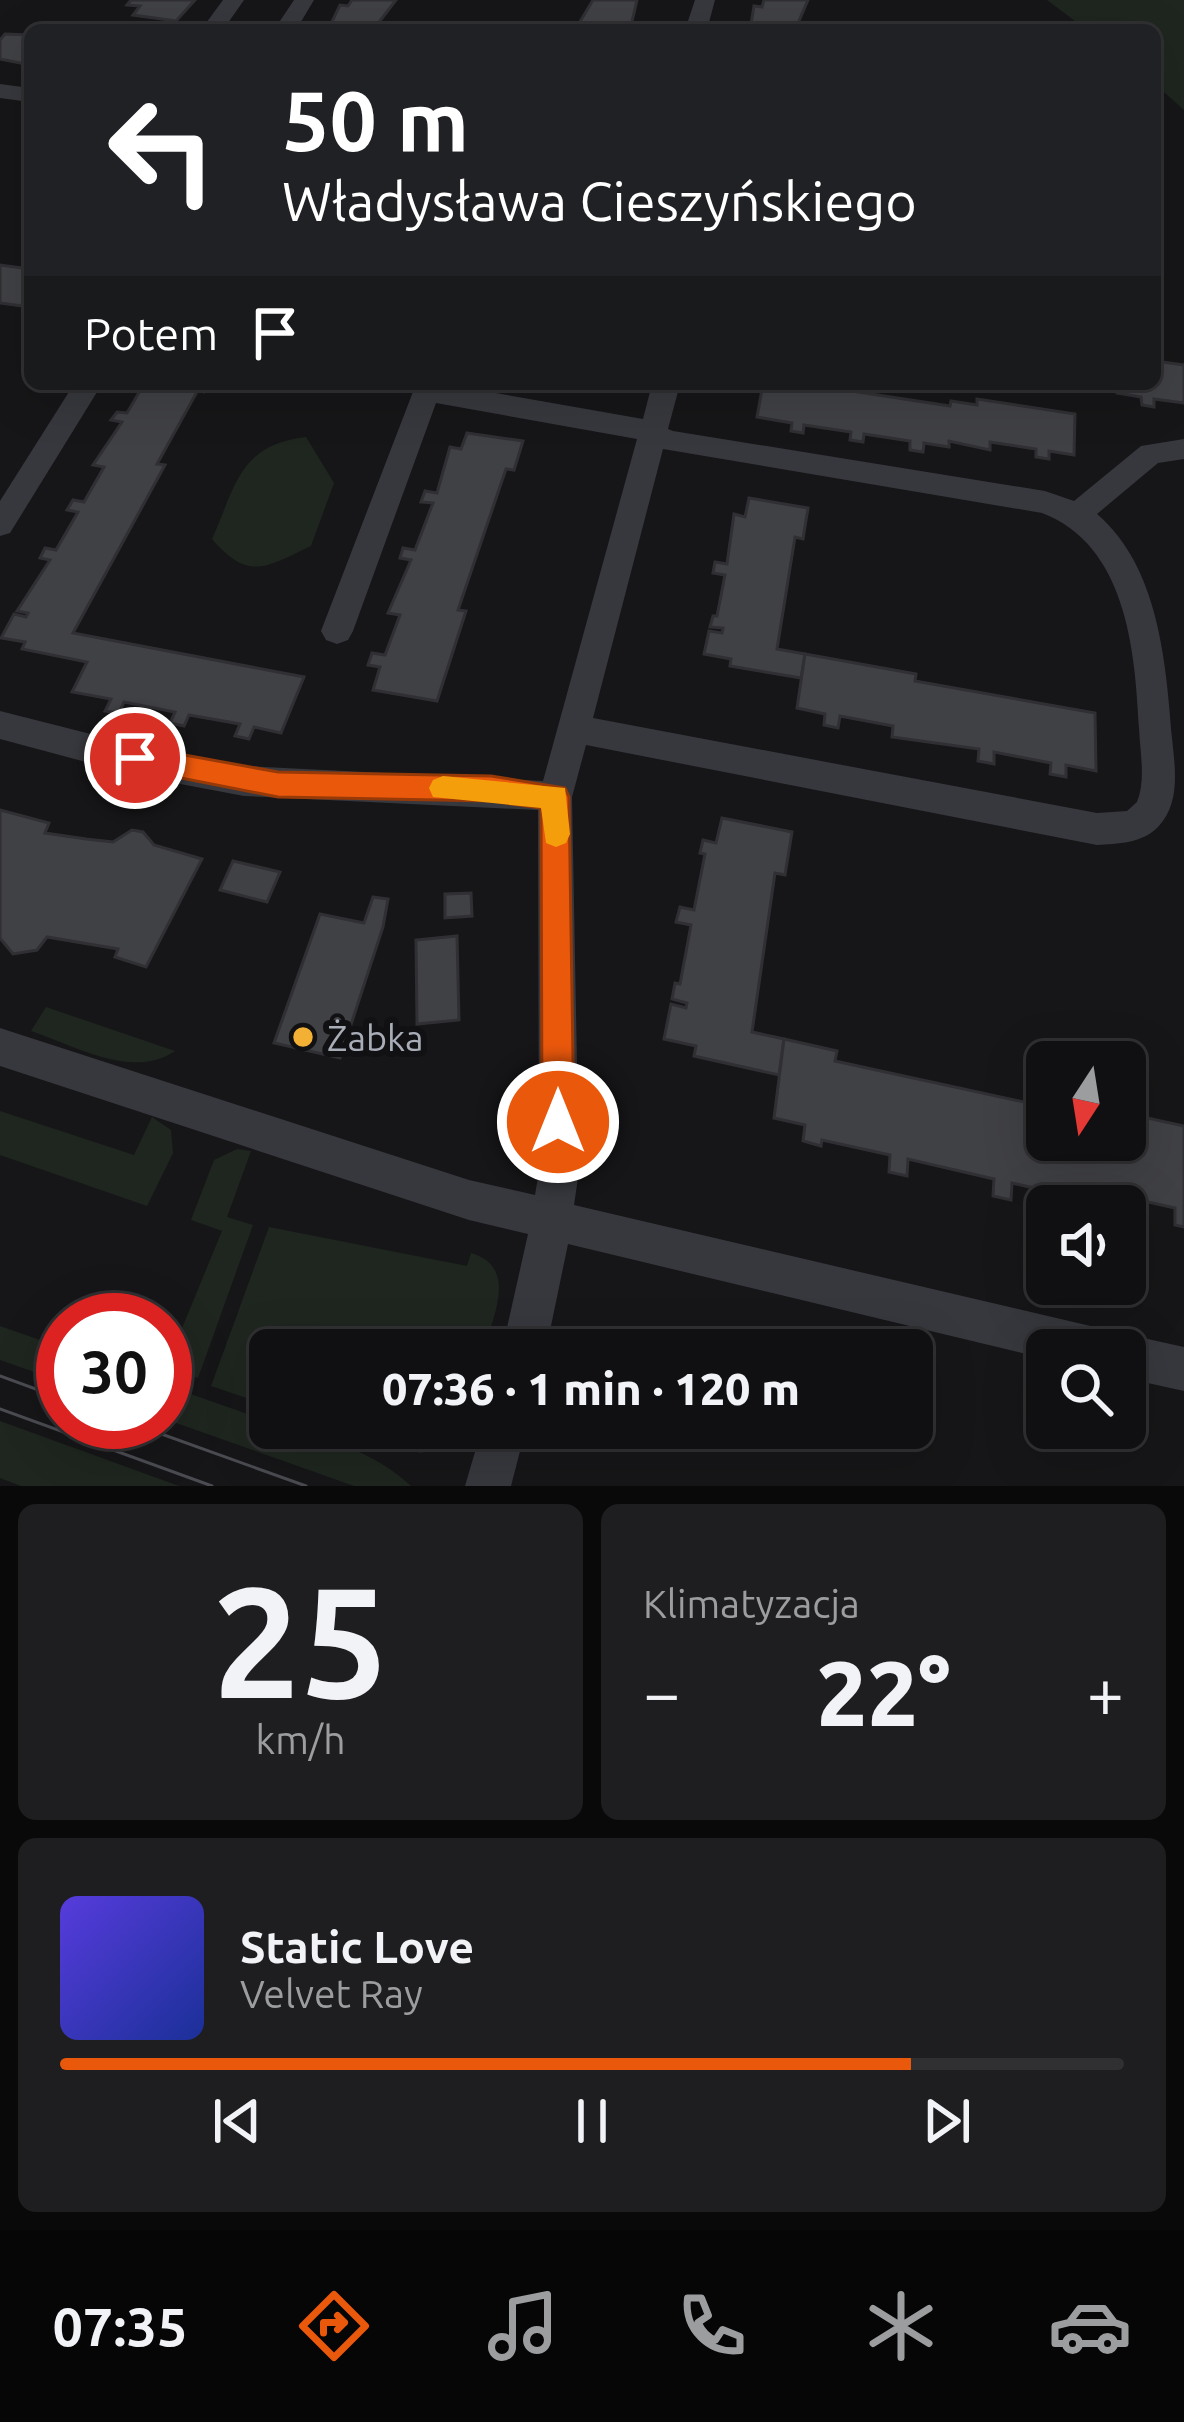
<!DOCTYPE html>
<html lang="pl">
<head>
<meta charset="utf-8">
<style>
  :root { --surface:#101012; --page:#1e1e20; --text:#f1f3f6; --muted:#9c9d9f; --line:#303032; --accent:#ea580c }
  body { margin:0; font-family:Ubuntu,sans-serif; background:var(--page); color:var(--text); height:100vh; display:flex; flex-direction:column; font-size:45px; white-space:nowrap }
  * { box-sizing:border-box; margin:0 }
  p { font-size:39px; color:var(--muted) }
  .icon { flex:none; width:66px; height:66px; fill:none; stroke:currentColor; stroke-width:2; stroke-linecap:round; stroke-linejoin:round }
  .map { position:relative; height:1486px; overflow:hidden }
  .side { display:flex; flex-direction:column; gap:18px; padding:18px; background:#09090a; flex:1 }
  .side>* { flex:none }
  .hud { position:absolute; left:24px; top:24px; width:1137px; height:366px; border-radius:18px; box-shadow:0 12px 48px #0002,0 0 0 3px var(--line); background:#202124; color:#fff; overflow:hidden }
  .needle { width:78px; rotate:192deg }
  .controls { position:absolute; left:1026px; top:1041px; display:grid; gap:24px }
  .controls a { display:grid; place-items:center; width:120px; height:120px; border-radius:18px; background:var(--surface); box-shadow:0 12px 48px #0002,0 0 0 3px var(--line); font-size:60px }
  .speed { position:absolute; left:36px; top:1293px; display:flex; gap:24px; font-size:60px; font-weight:700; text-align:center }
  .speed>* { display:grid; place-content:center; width:156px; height:156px; border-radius:50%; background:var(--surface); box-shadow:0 12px 48px #0002,0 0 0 3px var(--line); line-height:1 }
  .speed .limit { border:18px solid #d22; background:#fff; color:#111 }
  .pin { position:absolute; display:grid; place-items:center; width:102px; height:102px; color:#fff; margin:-51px; border:6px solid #fff; border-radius:50%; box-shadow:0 3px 12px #0007 }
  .me { position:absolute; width:132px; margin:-66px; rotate:0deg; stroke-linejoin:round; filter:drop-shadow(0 0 9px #0008) }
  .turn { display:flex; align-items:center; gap:42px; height:252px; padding:0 60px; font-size:54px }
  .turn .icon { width:156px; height:156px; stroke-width:2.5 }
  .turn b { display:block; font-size:84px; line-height:102px }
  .then { display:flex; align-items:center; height:114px; padding:0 60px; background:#0003; gap:24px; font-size:45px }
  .big { font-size:90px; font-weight:800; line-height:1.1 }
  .side .widget { flex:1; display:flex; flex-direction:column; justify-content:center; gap:18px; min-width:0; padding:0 42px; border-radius:18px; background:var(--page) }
  .side .dial { align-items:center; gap:0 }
  .dial b { font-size:156px; line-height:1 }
  .song { display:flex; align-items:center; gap:36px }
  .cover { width:144px; height:144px; border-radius:18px; background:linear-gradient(135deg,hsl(250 70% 55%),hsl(230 70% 35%)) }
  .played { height:12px; border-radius:6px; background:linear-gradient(90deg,var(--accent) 80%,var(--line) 80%) }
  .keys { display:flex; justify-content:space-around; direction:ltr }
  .heat { display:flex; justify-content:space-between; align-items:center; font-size:66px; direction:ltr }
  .side .tiles { flex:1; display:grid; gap:18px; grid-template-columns:1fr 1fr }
  .widget:last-child { grid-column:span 2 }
  .trip { position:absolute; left:249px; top:1329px; width:684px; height:120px; border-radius:18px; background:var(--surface); box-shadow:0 12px 48px #0002,0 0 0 3px var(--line); font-weight:800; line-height:120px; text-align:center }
  .tabs { display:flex; height:192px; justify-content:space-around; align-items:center; background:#060607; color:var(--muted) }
  .tabs .icon { width:84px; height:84px }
  .tabs .on { color:var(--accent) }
  .tabs b { font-size:54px; color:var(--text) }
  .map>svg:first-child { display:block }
  .green { fill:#1e261f }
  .building { fill:#404145; stroke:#303034; stroke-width:3 }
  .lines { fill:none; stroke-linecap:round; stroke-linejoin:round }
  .street { fill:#37383d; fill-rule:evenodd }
  .tram { stroke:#4a4c52; stroke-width:3 }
  .route { fill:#ea580c; stroke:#983908; stroke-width:3 }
  .slow { fill:#f59e0b }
  .poi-dot { fill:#f2b134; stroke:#111113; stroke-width:4.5 }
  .labels { text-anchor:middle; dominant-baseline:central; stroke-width:12; stroke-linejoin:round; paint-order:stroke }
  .poi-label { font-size:36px; fill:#a8adb8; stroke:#111113; text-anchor:start }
</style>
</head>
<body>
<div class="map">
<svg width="1184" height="1486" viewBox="0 0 1184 1486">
  <rect width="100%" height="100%" fill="#161618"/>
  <g class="green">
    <path d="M1047 0H1184V110L1155 84V30H1087Z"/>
    <path d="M306 437 334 483 311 546C266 567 249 582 212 539 236 485 239 445 306 437Z"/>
    <path d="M46 1007 175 1051C132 1080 76 1046 31 1031Z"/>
    <path d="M0 1111 134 1155 152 1117 171 1130 173 1153 147 1206 0 1155Z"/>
    <path d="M237 1149 251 1151 227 1217 253 1225 198 1378 165 1367V1354L171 1355 222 1231 191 1220 214 1160Z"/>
    <path d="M269 1227 467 1266 471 1253C518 1267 494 1315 483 1350H270V1406L211 1386Z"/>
    <path d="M0 1326 63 1348V1382L0 1360Z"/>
    <path d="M165 1385 270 1422V1428C313 1428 381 1456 411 1486H354L165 1419Z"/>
    <path d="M0 1421 179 1486H21L0 1478Z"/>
    <path d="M336 1428H459L441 1449 420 1453Z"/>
  </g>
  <g class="building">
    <path d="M131 0H195L176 21 133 15 140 6 127 5Z"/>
    <path d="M352 0H396L373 30H328L340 5 348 6Z"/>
    <path d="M593 0H637L631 26 575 30Z"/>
    <path d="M764 0H808L795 30H750L754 6 762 7Z"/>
    <path d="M5 34 30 35V65L0 59V40Z"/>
    <path d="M0 265 30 269V307L0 303Z"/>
    <path d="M1155 361 1184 365V403L1154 399V407L1142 405 1141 397 1117 393V384H1155Z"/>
    <path d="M144 384H209L204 392 198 390 157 464 165 465 73 633 304 677 281 733 254 727 249 739 235 736 240 724 189 715 184 726 170 723 175 712 124 702 119 713 105 711 111 699 72 692 87 662 22 649 25 642 1 638 14 614 26 617 28 613 17 611 50 560 40 558 45 548 56 550 78 512 67 510 73 500 84 502 104 467 93 465 122 422 111 420 117 412 127 413Z"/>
    <path d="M763 384H806L950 406 951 401 977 405V399L1075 414 1074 455 1049 451V459L1036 457V449L990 442V450L949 441V447L924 443 923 452 910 450V441L864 434 863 442 850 440 851 432 804 425 803 433 791 431 792 423 757 417Z"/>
    <path d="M467 433 523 441 514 470 506 469 458 610 466 611 437 701 373 690 380 667 368 665 372 653 385 655 400 615 388 613 411 560 400 558 403 548 415 550 433 503 421 502 425 491 437 493 450 447 461 449Z"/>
    <path d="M749 498 808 508 803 539 795 537 777 649 805 654 801 678 730 666 731 659 704 654 709 631 722 633 723 628 710 627 713 616H717L725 575 713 573 715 562 727 564 734 514 745 517Z"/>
    <path d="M805 654 916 674 915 681 1095 713 1096 771 1066 765V777L1050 774 1051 763 994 752V764L978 761 979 749 892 737 893 726 840 716 838 728 824 725 825 714 797 708Z"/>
    <path d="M0 810 49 823 45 833 86 839 113 842 132 830 143 832 154 845 202 859 146 967 115 957 118 949 47 937 37 950 13 954 0 938Z"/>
    <path d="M722 818 792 832 785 875 775 873 752 1032 784 1039 779 1075 694 1056 696 1046 664 1039 671 1004 686 1008 687 1003 672 999 675 983 680 984 691 925 676 922 680 907 694 910 705 854 700 853 703 840 716 843Z"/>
    <path d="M233 861 280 872 267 902 220 890Z"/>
    <path d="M471 893 472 916 445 918V894Z"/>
    <path d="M373 897 388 899 383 927 340 1058 274 1043 320 914 364 923Z"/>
    <path d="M457 936 459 1020 417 1024 416 940Z"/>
    <path d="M784 1039 837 1051 835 1061 1047 1107V1140H1125V1113L1184 1126V1227L1175 1225V1208L1108 1193V1206H1090L1088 1200 1012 1183 1011 1200 993 1196 994 1179 908 1159 907 1176 889 1172 890 1155 822 1140 821 1146 803 1141 805 1125 774 1118Z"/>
  </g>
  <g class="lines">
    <g class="street">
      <path d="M223 0H244L223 30H201Z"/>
      <path d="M294 0H314L296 30H274Z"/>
      <path d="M695 0H715L707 30H685Z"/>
      <path d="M0 84 30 88V102L0 98Z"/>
      <path d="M74 384H102L10 533 0 536V501Z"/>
      <path d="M416 384H444L643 419 652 384H680L668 429 673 431 1045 491 1074 501 1141 446 1184 439V459L1158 463 1097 514C1159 567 1166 663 1172 738 1175 768 1181 803 1158 827 1143 843 1117 844 1097 845L586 745 572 797 579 1171 574 1205 1099 1328 1116 1338 1125 1334 1184 1347V1391L1125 1378V1350H1047V1359L568 1244 546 1350H502L528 1234 469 1220 0 1066V1028L469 1180 535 1195 539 1171 538 810 244 796 138 776 0 739V711L138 746 244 766 543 781 637 439 436 403 353 631 348 640 337 644 326 640 321 631ZM663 449 1042 513C1126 545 1135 649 1139 728 1140 753 1146 779 1137 802L1127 811 1097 813 593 718Z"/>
      <path d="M482 1428H526L511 1486H465Z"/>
    </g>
    <g class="tram">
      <path d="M0 1376 63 1399"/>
      <path d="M0 1409 212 1486"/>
      <path d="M128 1422 306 1486"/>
    </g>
  </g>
  <path class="route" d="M135 746 278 772 491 776 565 788 569 797 574 1122 569 1133 558 1138 547 1133 542 1122 541 808 491 801 278 797 125 767 121 758 125 750Z"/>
  <path class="slow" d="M443 776 565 788 570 834 566 843 556 847 546 843 541 808 433 797 429 788 433 780Z"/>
  <circle class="poi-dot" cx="303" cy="1037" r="12"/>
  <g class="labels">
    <g class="poi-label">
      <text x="327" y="1037">Żabka</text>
    </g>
  </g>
</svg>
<div class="controls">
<a><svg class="needle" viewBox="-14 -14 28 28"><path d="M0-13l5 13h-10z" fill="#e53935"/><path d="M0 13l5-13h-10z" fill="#9c9d9f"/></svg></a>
<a><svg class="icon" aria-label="sound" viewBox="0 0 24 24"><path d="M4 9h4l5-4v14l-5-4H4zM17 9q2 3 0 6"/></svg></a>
<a><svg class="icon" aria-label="search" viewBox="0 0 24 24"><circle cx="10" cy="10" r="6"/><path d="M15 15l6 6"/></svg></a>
</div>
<div class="speed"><div class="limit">30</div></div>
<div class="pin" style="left:135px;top:758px;background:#d93025"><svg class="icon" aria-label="arrive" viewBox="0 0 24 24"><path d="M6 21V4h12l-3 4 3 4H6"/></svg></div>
<svg class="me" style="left:558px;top:1122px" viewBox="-20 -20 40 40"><circle r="17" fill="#ea580c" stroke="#fff" stroke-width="3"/><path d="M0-11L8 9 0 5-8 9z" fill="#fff"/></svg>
<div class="trip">07:36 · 1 min · 120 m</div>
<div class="hud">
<div class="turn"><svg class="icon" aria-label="left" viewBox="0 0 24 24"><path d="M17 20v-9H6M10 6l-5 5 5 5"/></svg><div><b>50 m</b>Władysława Cieszyńskiego</div></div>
<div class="then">Potem<svg class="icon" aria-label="arrive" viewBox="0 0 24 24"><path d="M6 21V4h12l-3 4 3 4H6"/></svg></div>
</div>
</div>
<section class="side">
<div class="tiles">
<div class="widget dial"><b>25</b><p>km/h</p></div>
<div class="widget"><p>Klimatyzacja</p>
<div class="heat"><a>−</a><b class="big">22°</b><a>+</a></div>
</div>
<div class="widget">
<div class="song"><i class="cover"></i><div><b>Static Love</b><p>Velvet Ray</p></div></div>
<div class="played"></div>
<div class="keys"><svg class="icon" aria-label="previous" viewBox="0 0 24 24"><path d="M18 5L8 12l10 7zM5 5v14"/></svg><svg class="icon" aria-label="pause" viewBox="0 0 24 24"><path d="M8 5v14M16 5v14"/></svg><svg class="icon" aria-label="next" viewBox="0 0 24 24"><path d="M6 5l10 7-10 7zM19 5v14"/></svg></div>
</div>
</div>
</section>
<nav class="tabs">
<b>07:35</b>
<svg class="icon on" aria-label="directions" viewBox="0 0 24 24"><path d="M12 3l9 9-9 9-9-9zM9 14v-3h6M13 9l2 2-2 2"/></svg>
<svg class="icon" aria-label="music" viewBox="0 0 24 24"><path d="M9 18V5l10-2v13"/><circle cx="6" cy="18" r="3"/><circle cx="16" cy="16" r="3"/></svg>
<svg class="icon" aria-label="phone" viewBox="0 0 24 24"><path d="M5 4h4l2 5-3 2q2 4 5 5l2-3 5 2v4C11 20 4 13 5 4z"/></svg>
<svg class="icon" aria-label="climate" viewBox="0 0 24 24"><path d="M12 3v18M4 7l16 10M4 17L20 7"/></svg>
<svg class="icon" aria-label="car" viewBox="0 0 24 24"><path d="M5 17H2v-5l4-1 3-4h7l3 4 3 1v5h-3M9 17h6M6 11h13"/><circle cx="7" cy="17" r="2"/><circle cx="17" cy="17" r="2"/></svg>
</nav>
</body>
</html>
